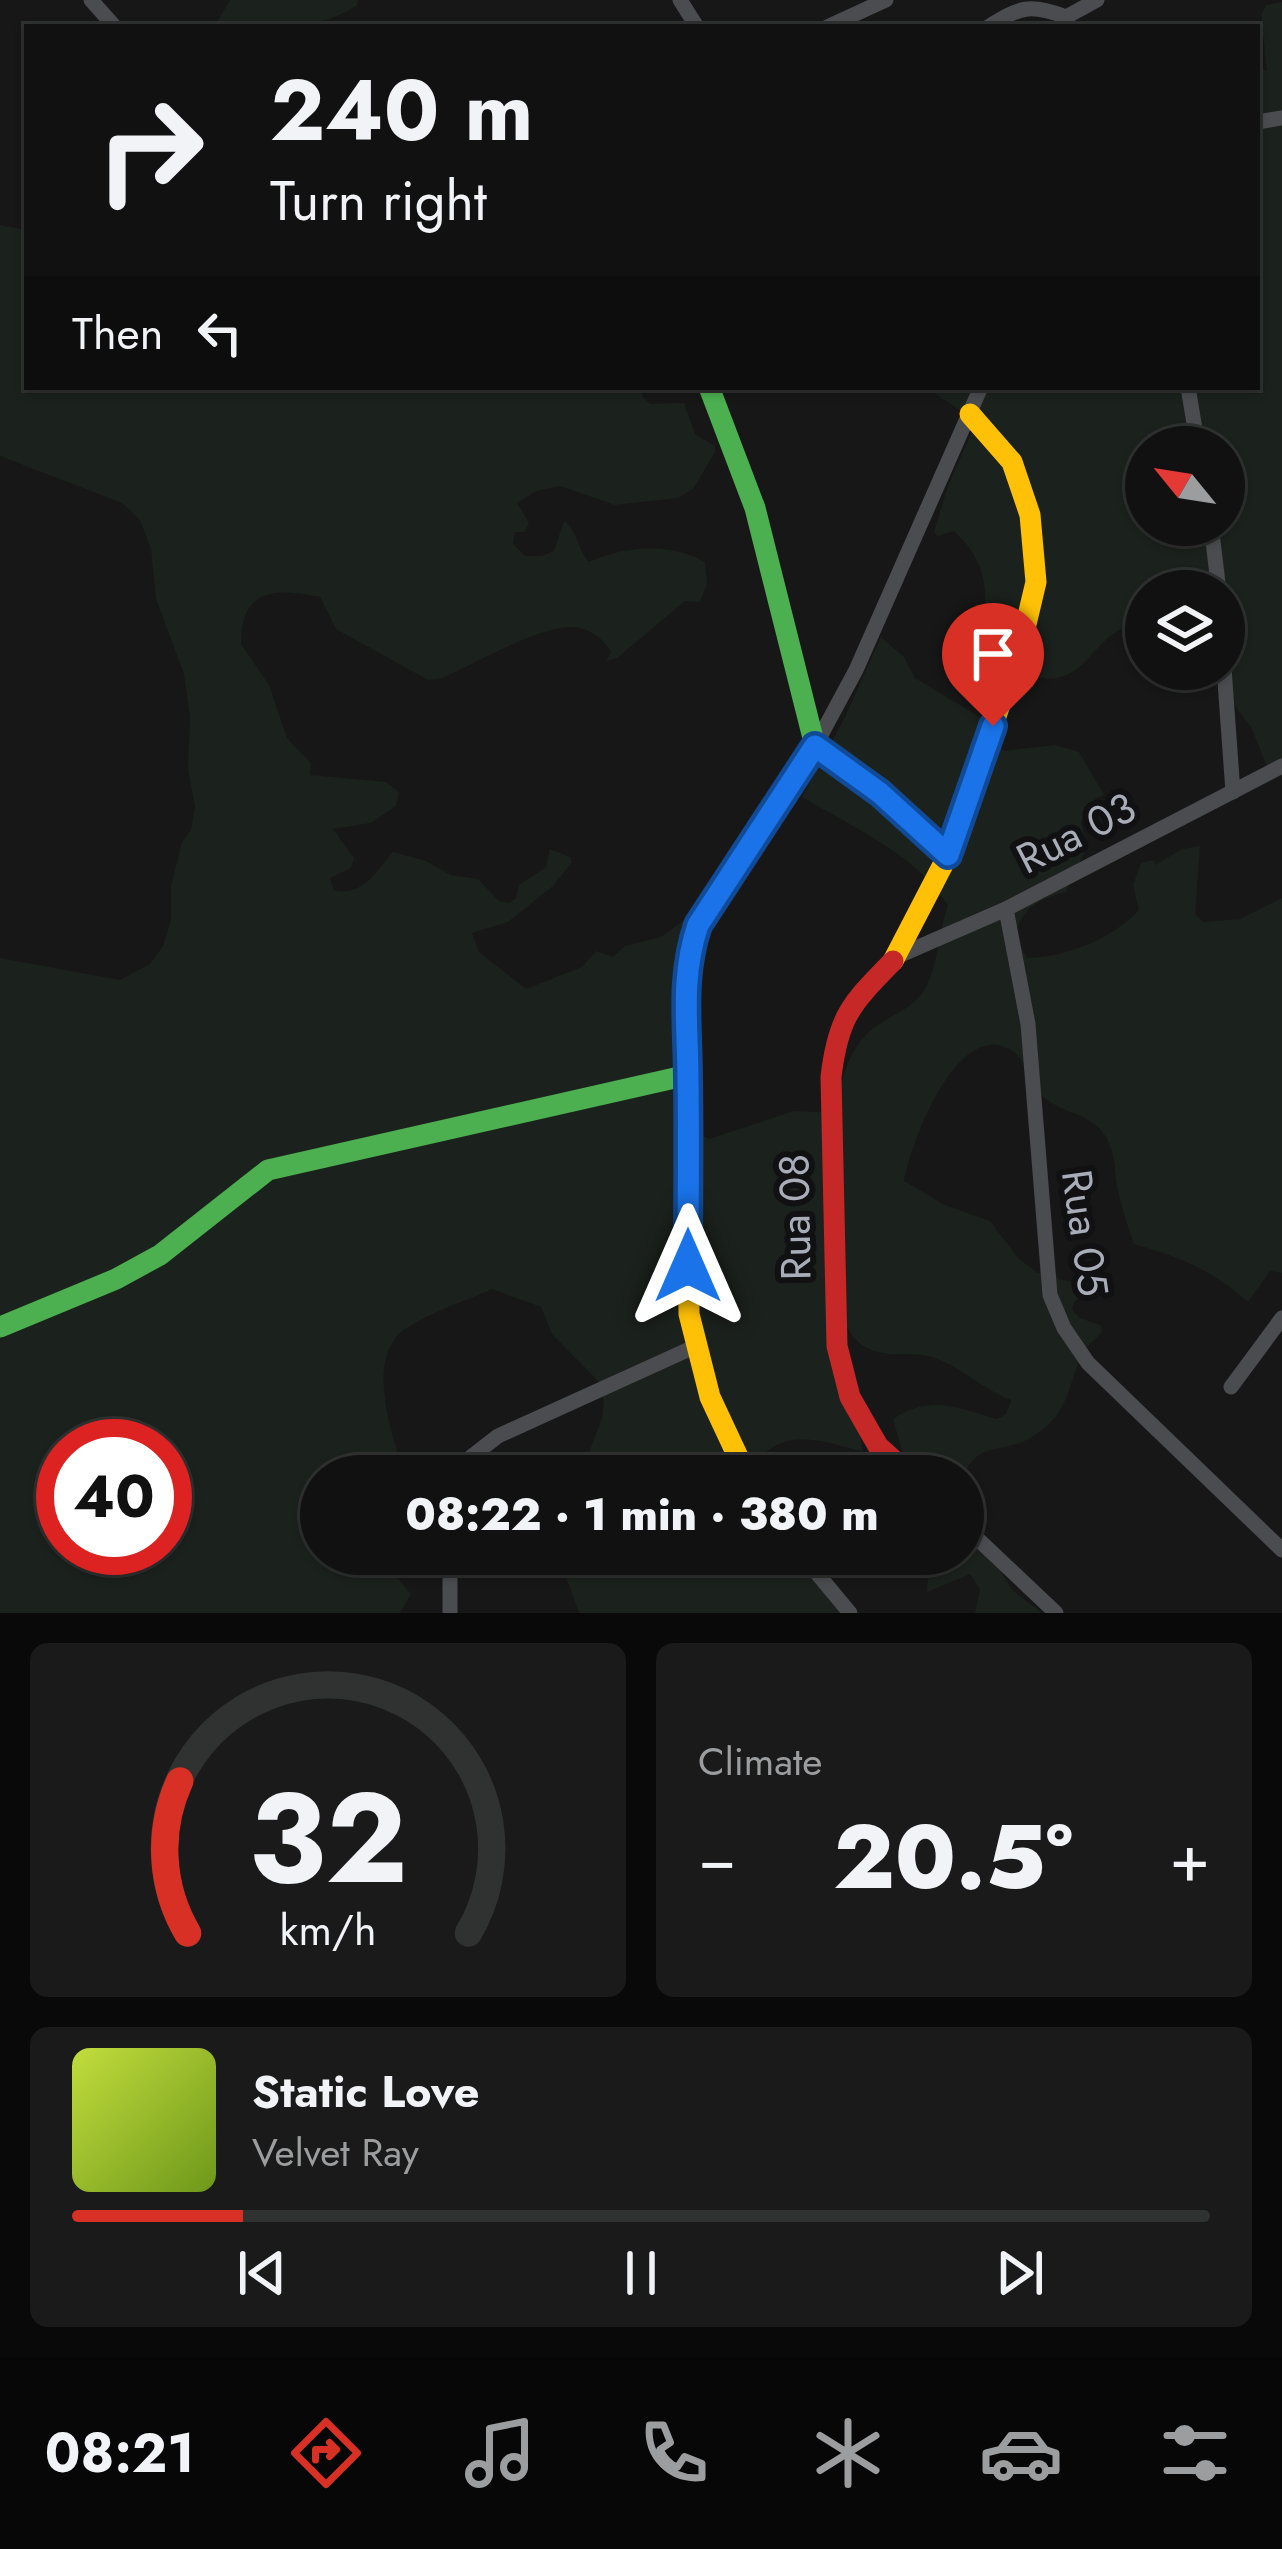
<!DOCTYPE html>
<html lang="en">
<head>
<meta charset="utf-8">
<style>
  :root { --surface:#111; --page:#1a1a1a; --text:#f1f3f6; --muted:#9c9d9f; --line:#303131; --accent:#d93025 }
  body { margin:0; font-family:Jost,sans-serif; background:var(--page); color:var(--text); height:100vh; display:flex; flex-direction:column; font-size:45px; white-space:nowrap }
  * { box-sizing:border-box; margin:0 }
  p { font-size:39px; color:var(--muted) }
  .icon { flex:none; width:66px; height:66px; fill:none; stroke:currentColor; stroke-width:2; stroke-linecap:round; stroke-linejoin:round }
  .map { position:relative; height:1613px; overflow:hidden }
  .drawer { display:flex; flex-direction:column; gap:30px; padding:30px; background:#090909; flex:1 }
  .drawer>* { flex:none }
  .top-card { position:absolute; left:24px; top:24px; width:1236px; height:366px; border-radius:0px; box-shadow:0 3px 9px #0004,0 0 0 3px var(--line); background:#111; color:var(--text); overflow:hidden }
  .needle { width:78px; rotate:300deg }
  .buttons { position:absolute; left:1125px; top:426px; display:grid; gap:24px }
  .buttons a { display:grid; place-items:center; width:120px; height:120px; border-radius:50%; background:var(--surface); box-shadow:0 3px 9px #0004,0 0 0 3px var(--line); font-size:60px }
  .speed { position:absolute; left:36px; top:1419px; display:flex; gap:24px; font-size:60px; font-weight:700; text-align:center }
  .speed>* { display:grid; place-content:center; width:156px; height:156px; border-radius:50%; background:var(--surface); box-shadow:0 3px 9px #0004,0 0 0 3px var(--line); line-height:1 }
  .speed .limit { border:18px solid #d22; background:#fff; color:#111 }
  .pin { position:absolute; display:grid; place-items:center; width:102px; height:102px; color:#fff; margin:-123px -51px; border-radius:50% 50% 50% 0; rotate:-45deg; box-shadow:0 0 12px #0007 }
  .pin .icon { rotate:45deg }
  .me { position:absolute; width:132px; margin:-66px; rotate:0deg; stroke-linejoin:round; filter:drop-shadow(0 0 9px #0008) }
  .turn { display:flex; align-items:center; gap:42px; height:252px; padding:0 48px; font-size:54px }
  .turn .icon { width:156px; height:156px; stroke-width:2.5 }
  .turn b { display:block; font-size:84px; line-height:102px }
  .then { display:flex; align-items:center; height:114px; padding:0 48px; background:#0003; gap:24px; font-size:45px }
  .big { font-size:90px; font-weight:800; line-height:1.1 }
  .drawer .tile { flex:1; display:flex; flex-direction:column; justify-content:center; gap:18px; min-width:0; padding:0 42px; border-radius:18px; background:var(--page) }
  .drawer .dial { align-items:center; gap:0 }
  .dial svg { height:312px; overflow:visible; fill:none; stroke:var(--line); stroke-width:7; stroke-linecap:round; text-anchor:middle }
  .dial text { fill:var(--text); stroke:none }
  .song { display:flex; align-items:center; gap:36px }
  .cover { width:144px; height:144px; border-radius:18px; background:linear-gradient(135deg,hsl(70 70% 55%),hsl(80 70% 35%)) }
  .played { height:12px; border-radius:6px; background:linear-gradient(90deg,var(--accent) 15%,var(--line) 15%) }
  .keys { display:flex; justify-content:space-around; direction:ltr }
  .heat { display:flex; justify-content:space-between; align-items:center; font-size:66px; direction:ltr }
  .drawer .tiles { flex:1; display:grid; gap:30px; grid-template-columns:1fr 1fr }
  .tile:last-child { grid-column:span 2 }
  .trip { position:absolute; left:300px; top:1455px; width:684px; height:120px; border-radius:60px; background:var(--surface); box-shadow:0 3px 9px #0004,0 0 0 3px var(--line); font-weight:800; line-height:120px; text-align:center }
  .menu { display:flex; height:192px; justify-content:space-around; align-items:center; background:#070707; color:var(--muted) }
  .menu .icon { width:84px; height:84px }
  .menu .current { color:var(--accent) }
  .menu b { font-size:54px; color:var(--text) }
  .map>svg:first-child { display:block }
  .green { fill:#1b211c; fill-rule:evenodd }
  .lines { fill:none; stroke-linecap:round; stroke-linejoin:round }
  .street { stroke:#4b4c50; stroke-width:15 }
  .fast { stroke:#4caf50; stroke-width:21 }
  .slow { stroke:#ffc107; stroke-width:21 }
  .jam { stroke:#c62828; stroke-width:21 }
  .route-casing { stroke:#114b97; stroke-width:30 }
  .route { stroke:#1a73e8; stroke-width:21 }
  .labels { text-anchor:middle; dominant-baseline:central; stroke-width:12; stroke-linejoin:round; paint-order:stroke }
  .street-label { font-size:42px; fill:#a8adb8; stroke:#111113 }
</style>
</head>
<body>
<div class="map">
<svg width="1282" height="1613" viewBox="0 0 1282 1613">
  <rect width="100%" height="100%" fill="#171717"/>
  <g class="green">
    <path d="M230 0H358L357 5C315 34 264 27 214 27Z"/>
    <path d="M1282 2V761L1269 771 1251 727 1237 709 1227 687 1224 591H1146V624C1110 624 1102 648 1078 668 1041 698 997 657 972 631L969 625 985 611C987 577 979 554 954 531L938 536 934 532 948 486 973 429 963 412 934 393 938 387H1257V66L1267 71 1261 15 1266 5ZM1146 447H1224V525H1146Z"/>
    <path d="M0 225 27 230V387H643L642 396 650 404 684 403 695 434 715 446V452L693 489 678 498 615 505 560 486 537 491 517 503 529 523 525 532H515L513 544 525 556H541L554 551 564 521C577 530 578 550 589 562 624 546 669 542 705 562L707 584 700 602 685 601 617 658 606 661 611 652C604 639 587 626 571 627 535 628 477 663 442 678L428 680 336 629 320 597C276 588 241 587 241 644L269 685 287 738 311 763 310 775 386 782 399 792 396 806 371 823 333 829 354 858 351 868 330 878 334 890C363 897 376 871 393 852L426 861 451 875 478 879 499 901 509 903 516 898 519 885 546 867 550 849 570 857 572 862 553 886 508 922 472 933 479 952 526 989 582 967 596 951 613 957 625 946 661 937 684 920 689 921 696 1133 709 1139 794 1111 838 1113C839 1080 850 1042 881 1023 894 1014 910 1008 920 996 939 971 937 935 948 906 922 858 849 825 802 797L845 717 881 637 904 657 915 678 995 726 996 743 1004 751 1055 745 1079 752 1104 795 1095 799 1081 822 1087 847 1066 892C1038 899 1024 907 1014 935L1027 958C1064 958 1114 938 1139 910L1133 885 1141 863 1154 860 1155 865 1182 849 1200 846 1195 914 1203 922 1240 919 1282 898V1273L1270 1271 1248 1302C1210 1269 1182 1258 1134 1244 1128 1228 1122 1208 1118 1191 1114 1172 1116 1154 1106 1137 1090 1112 1065 1115 1045 1098 1028 1084 1028 1057 1007 1048 955 1024 911 1143 904 1181L945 1205 990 1221 1019 1259 1038 1273H1055L1059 1279 1093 1287 1074 1302 1072 1310 1080 1318 1100 1325 1102 1330C1098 1339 1089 1343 1084 1351 1066 1384 1073 1412 1032 1437 1003 1455 980 1439 963 1476H909L893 1419C929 1394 958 1408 997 1419L1006 1414 1011 1400C984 1390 964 1369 935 1358 913 1350 891 1359 869 1349 856 1343 850 1333 843 1321L863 1452C818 1439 773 1424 749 1476H580L602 1418 604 1402 599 1382 552 1334 541 1307 492 1289C464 1302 428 1313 404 1330 364 1359 393 1440 406 1476H321V1554H396L391 1570 411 1594 400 1613H0V958L120 980 150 964 163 946 171 919V886L182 842 191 830 195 806 188 770 190 718 184 674 156 599 151 549 140 520 122 503 0 456ZM63 1446H165V1548H63Z"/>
    <path d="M963 1497 966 1513 1012 1590 1042 1613H975L980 1589 970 1574 927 1592 930 1554H963Z"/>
    <path d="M558 1554H793L847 1613H579Z"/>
  </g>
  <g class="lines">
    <g class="street">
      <path d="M91 0 115 27"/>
      <path d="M680 0 697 27"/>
      <path d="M827 27 886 0"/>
      <path d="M988 27C1020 7 1030 3 1066 17L1097 0"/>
      <path d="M1257 122 1282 118"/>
      <path d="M1188 387 1198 447"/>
      <path d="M1211 525 1219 591"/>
      <path d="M1224 668 1233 792"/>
      <path d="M948 855 880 793 815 746 856 670 981 387"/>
      <path d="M1006 909 1028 1024 1050 1295 1064 1328 1088 1363 1282 1550"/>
      <path d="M898 956 1006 909 1282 766"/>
      <path d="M1231 1387 1282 1318"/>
      <path d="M461 1476 471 1457 498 1436 694 1347"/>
      <path d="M963 1525 1056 1613"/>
      <path d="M450 1554V1613"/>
      <path d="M801 1554 850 1613"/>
    </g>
    <g class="fast">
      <path d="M709 387 755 508 815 746 757 835"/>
      <path d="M0 1327 116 1279 160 1255 268 1170 688 1075"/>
    </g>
    <g class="slow">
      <path d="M893 961 948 855 1022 641 1036 582 1030 515 1012 462 970 414"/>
      <path d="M747 1476 710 1397 689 1314 686 1002 689 964 698 925 757 835"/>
    </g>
    <path class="jam" d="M893 961C852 1003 838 1016 831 1077L837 1346 850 1397 878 1446 911 1476"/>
  </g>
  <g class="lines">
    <g class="route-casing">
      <path id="route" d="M688 1266C688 1204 689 1142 688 1080 688 1026 680 978 698 925L815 746 880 793 948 855 993 726"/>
    </g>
    <use href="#route" class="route"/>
  </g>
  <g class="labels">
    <g class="street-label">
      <text transform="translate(1076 833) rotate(-27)">Rua 03</text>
      <text transform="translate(795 1217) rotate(-91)">Rua 08</text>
      <text transform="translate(1085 1233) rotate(82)">Rua 05</text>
    </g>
  </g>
</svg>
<div class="buttons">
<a><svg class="needle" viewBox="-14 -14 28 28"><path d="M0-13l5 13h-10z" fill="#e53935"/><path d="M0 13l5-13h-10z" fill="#9c9d9f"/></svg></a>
<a><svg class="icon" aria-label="layers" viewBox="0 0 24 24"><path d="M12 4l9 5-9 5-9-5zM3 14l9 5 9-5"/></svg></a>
</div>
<div class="speed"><div class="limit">40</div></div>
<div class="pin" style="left:993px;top:726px;background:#d93025"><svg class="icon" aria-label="arrive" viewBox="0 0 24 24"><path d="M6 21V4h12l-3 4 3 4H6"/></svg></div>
<svg class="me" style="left:688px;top:1266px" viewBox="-20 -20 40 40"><path d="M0-17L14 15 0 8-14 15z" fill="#1a73e8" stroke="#fff" stroke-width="4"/></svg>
<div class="trip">08:22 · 1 min · 380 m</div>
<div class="top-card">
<div class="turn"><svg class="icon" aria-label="right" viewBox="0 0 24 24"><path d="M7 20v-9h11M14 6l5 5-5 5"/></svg><div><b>240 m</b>Turn right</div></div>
<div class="then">Then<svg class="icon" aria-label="left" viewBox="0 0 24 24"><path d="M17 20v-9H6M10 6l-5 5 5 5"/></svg></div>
</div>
</div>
<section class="drawer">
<div class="tiles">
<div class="tile dial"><svg viewBox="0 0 100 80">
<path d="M14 69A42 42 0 1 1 86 69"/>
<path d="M14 69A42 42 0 0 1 12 30" stroke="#d93025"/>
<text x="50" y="56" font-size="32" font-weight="700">32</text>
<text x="50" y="72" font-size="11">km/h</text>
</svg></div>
<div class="tile"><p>Climate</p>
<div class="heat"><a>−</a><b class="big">20.5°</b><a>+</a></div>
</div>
<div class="tile">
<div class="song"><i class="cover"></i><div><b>Static Love</b><p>Velvet Ray</p></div></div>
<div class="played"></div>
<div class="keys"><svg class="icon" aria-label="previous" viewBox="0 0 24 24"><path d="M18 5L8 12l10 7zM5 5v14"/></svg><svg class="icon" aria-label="pause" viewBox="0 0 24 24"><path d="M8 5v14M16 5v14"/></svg><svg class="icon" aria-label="next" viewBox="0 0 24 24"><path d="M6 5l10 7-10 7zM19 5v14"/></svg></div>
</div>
</div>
</section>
<nav class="menu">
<b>08:21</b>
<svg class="icon current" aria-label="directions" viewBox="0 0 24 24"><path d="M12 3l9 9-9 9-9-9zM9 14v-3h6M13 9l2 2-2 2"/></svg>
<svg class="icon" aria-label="music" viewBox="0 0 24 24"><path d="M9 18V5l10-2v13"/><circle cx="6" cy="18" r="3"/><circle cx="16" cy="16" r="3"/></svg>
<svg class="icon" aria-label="phone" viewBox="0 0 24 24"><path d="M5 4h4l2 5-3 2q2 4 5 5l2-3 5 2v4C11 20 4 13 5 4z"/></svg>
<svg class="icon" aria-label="climate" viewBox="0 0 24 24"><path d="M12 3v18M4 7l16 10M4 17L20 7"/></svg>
<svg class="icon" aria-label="car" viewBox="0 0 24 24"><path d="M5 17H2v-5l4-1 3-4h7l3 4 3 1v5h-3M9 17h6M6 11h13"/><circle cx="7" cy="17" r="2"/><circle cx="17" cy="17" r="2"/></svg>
<svg class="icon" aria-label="filters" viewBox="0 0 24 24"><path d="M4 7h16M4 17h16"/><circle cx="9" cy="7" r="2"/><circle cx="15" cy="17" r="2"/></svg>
</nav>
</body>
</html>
